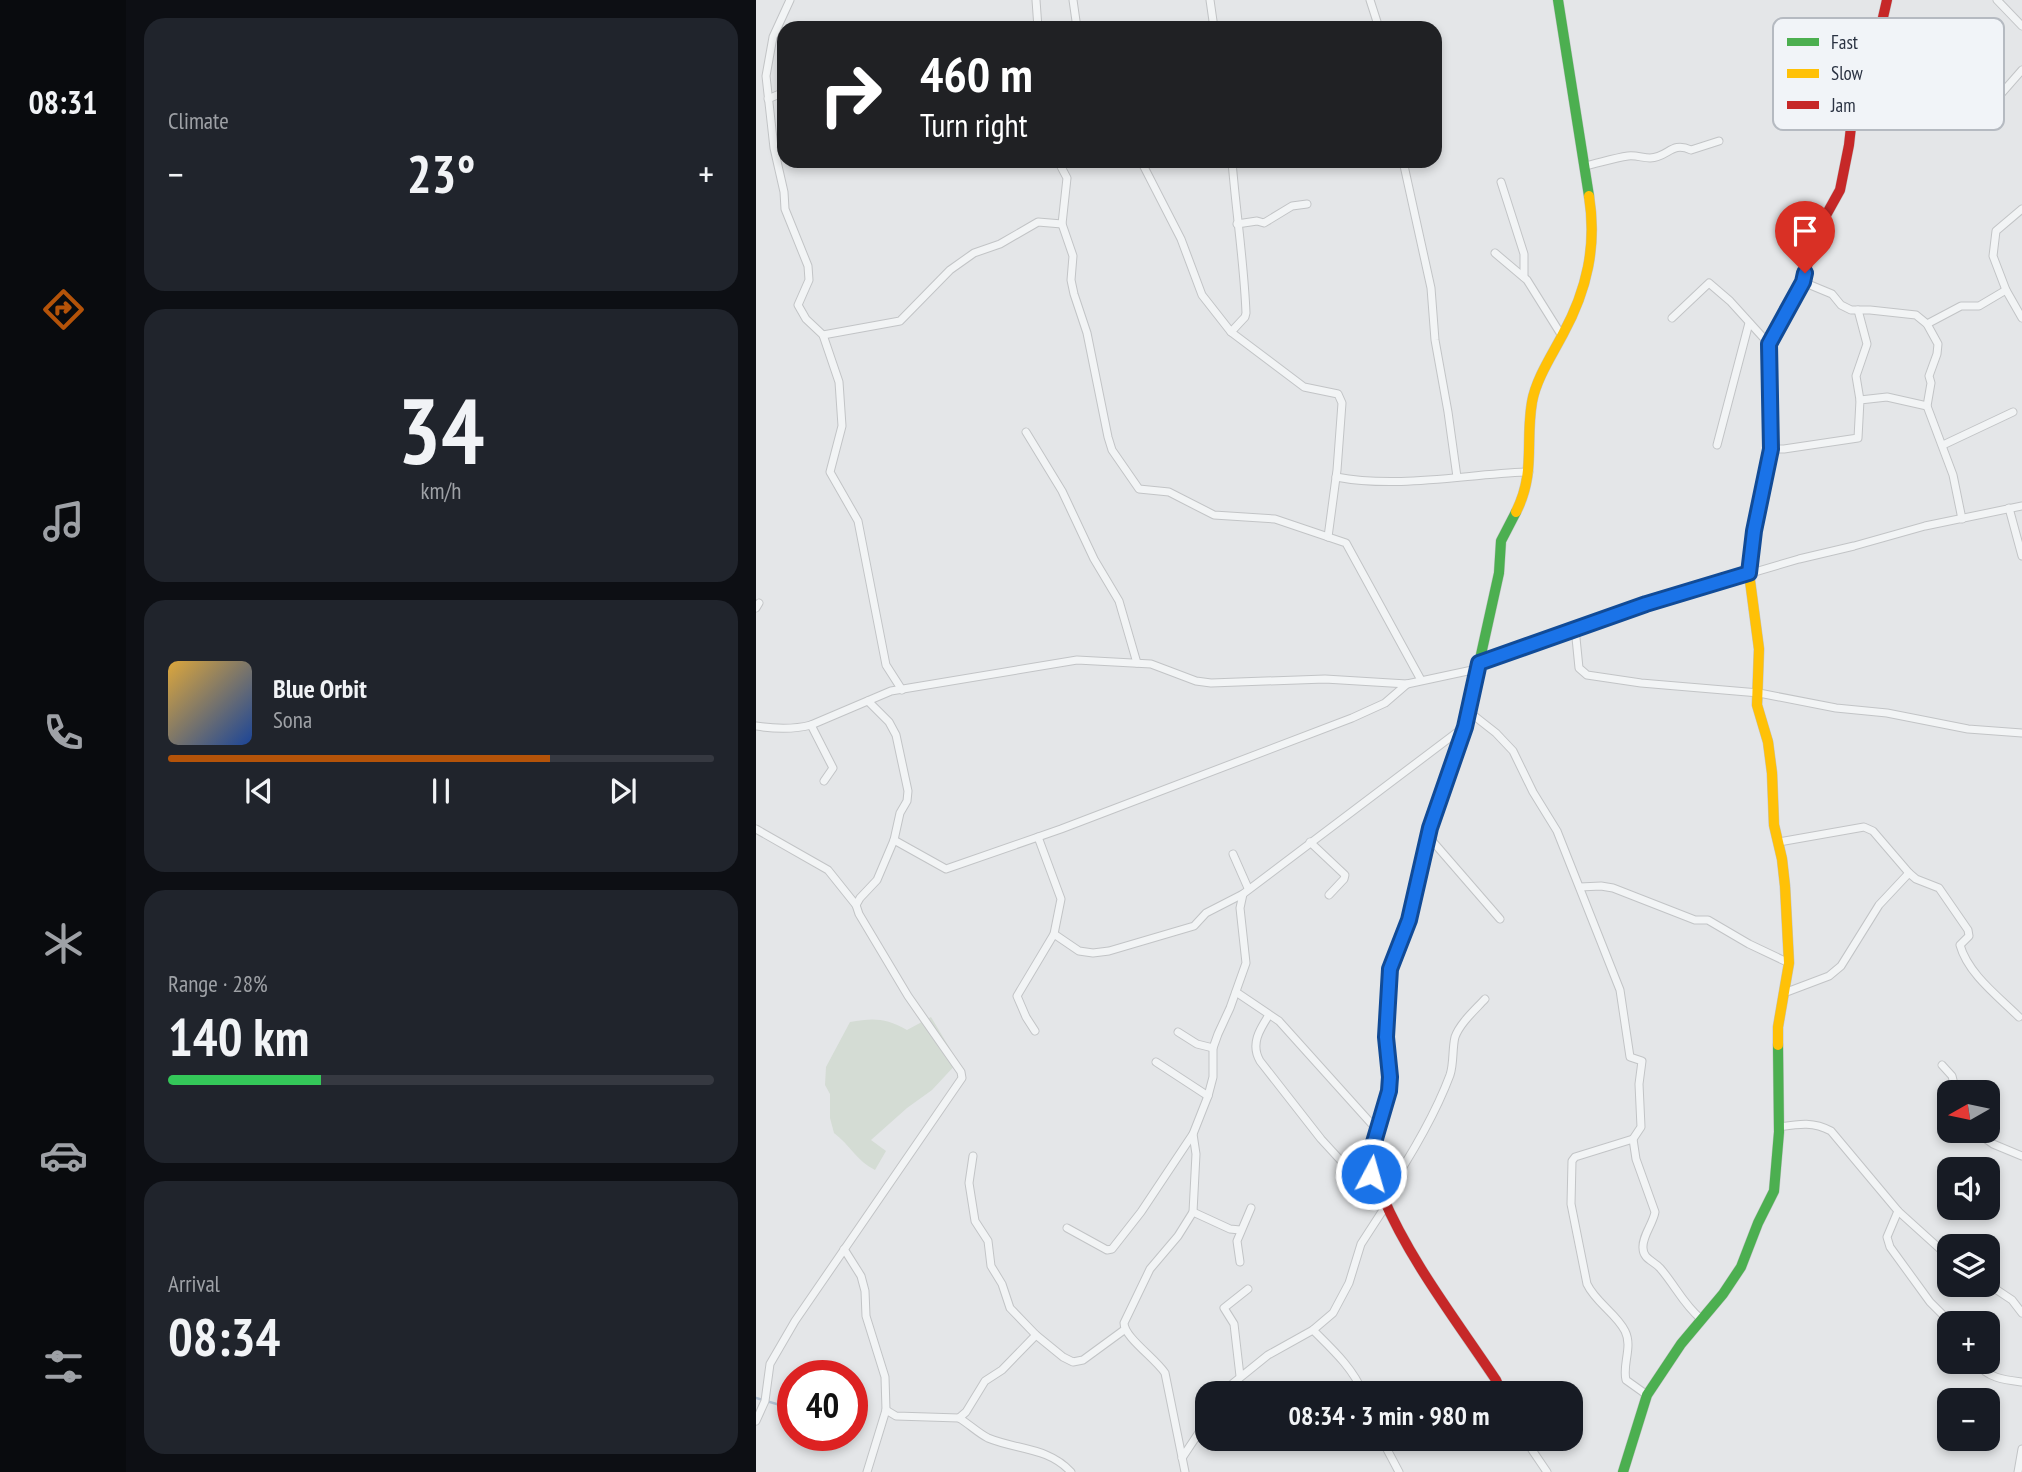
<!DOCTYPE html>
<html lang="en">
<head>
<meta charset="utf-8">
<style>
  :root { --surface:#171b24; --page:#20242c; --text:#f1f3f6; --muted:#9ea1a6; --line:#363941; --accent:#b45309 }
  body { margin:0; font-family:"PT Sans Narrow",sans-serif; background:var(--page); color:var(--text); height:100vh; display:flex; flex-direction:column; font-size:26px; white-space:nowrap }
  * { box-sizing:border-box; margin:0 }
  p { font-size:23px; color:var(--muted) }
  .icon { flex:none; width:38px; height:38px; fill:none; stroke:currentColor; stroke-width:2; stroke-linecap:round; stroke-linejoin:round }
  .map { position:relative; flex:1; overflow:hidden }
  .details { display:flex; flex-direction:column; gap:18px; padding:18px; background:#0d0f14; width:630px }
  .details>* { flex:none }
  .hud { position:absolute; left:21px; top:21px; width:665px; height:147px; border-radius:21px; box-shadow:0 4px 10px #0003; background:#202124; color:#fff; overflow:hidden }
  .needle { width:46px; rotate:261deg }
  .controls { position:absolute; left:1181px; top:1080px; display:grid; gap:14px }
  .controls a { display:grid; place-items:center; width:63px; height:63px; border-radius:14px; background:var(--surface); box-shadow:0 4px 10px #0003; font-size:35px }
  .speed { position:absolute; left:21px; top:1360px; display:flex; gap:14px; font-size:35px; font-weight:700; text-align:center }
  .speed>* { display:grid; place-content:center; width:91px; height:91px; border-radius:50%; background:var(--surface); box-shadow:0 4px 10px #0003; line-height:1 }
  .speed .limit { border:10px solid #d22; background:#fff; color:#111 }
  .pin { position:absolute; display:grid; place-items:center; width:60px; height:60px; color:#fff; margin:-72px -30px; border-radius:50% 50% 50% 0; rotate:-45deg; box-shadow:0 0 7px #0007 }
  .pin .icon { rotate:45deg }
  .me { position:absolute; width:77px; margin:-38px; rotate:6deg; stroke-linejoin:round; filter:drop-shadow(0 0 5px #0008) }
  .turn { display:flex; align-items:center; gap:24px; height:147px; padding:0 28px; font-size:32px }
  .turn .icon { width:91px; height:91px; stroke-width:2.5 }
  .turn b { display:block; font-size:49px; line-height:60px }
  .big { font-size:52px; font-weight:700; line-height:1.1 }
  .details .card { flex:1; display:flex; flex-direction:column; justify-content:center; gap:10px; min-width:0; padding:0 24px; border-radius:21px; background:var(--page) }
  .details .dial { align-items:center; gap:0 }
  .dial b { font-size:91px; line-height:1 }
  .song { display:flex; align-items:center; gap:21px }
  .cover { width:84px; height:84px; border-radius:10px; background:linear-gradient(135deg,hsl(40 70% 55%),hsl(220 70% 35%)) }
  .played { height:7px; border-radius:4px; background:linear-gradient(90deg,var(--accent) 70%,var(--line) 70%) }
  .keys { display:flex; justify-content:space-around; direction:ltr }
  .heat { display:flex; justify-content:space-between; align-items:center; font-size:38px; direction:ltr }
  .charge { height:10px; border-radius:5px; background:linear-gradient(90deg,#34c759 28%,var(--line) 0) }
  .trip { position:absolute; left:439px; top:1381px; width:388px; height:70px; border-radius:21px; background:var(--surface); box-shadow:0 4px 10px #0003; font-weight:700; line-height:70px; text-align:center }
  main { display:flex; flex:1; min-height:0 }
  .tab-bar { display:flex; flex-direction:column; width:126px; justify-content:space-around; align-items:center; background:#090b0e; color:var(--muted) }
  .tab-bar .icon { width:49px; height:49px }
  .tab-bar .on { color:var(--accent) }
  .tab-bar b { font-size:32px; color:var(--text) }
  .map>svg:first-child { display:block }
  .green { fill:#d4dcd4 }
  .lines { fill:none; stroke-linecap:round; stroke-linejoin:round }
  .stream { stroke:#b2c1d3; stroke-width:2.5 }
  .street-casing { stroke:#c2c4c6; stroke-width:9 }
  .fast-casing { stroke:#c2c4c6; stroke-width:11 }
  .slow-casing { stroke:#c2c4c6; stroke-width:11 }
  .jam-casing { stroke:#c2c4c6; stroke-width:11 }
  .street { stroke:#f2f4f5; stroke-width:7 }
  .fast { stroke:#4caf50; stroke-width:10 }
  .slow { stroke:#ffc107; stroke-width:10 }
  .jam { stroke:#c62828; stroke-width:10 }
  .route-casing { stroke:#114b97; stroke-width:18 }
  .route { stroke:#1a73e8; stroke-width:12 }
  .key { fill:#f1f4f8; stroke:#b5bac1; stroke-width:2 }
  .key-label { font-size:19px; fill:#2a3242 }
</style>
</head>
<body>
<main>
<nav class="tab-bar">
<b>08:31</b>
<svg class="icon on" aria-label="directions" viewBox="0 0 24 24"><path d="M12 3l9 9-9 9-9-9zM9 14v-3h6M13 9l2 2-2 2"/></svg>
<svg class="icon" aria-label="music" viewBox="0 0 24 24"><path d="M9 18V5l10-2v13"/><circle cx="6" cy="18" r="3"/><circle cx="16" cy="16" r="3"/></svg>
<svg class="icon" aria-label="phone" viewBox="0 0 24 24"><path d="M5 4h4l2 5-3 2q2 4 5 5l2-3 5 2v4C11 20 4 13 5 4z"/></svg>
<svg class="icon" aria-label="climate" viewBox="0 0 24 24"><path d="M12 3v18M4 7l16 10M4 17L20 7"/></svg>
<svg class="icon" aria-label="car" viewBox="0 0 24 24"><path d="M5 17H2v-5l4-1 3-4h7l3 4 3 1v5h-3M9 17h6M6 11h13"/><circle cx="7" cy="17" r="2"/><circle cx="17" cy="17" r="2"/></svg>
<svg class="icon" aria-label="filters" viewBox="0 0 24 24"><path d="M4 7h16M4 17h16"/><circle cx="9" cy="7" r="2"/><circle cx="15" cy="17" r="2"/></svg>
</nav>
<section class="details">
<div class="card"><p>Climate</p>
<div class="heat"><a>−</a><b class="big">23°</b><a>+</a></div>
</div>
<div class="card dial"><b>34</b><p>km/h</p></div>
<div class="card">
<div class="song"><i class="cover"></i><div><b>Blue Orbit</b><p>Sona</p></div></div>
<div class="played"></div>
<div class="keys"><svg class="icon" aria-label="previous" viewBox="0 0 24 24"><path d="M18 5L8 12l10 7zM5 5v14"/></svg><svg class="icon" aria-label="pause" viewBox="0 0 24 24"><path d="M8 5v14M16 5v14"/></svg><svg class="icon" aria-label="next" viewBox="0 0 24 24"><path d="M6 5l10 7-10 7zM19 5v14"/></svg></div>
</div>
<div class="card"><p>Range · 28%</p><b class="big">140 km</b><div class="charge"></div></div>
<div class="card"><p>Arrival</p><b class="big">08:34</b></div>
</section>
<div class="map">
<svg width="1266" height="1472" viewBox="0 0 1266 1472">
  <rect width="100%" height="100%" fill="#e4e6e8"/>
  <path class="green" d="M175 1017 202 1062 176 1090 151 1108 115 1140 130 1151 119 1170C102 1162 93 1144 78 1133L74 1118V1094L69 1085 70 1067 94 1022C118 1018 129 1018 151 1030Z"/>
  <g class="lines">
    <path class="stream" d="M0 1398 31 1407"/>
    <g class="street-casing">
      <g id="street">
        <path d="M34 0 17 37 10 76 18 148 28 192 29 209 52 266 53 280 42 305 50 319 67 335 83 382 86 426 74 472 102 521 130 665 146 690"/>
        <path d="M280 0 282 28"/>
        <path d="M317 0 321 28"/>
        <path d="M454 0 458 28"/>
        <path d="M614 0 623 28"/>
        <path d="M1241 0 1266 26"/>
        <path d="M12 99 28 92"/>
        <path d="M1237 103 1266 70"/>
        <path d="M302 161 311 178 306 224 317 256 315 280 318 294 331 333 352 437 356 450 383 489 413 492 458 515 519 519 590 543 665 680"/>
        <path d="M385 161 425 239 446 295 475 332 548 387 582 394 586 403 581 470 572 537"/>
        <path d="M647 161 675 288 679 340 692 412 701 477"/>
        <path d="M829 166C843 163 858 158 872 156 880 155 887 158 894 158 913 157 915 141 935 150L963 141"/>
        <path d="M745 182 768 254V277"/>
        <path d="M1266 209 1240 231 1237 256 1250 290 1266 318"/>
        <path d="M481 224 501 221 508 223 536 206 551 204"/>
        <path d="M739 253 771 280 806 336"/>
        <path d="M1047 282 1076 294 1085 305 1095 310H1114L1160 315 1171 324 1182 344 1181 354 1173 376 1175 383 1171 406 1197 475 1206 519"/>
        <path d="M1102 310 1111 344 1100 376 1104 400"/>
        <path d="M916 318 953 283 974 301 1013 344"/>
        <path d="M1171 324 1205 306H1223L1250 290"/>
        <path d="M475 332 489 317 490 313C488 262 480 212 476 161"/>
        <path d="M67 335 144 321 194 270 218 253 244 244 282 222 306 224"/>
        <path d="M270 432 306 491 338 559 363 601 381 663"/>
        <path d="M961 445 993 323"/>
        <path d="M1187 445 1257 412"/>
        <path d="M1015 449H1028L1102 438 1104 400 1131 397 1171 406"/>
        <path d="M580 477C643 489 710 474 773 472"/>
        <path d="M1253 508 1266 556"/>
        <path d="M0 608 3 603"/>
        <path d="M819 628 823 668 831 675 885 683 1003 693 1080 708 1131 713 1212 729 1266 733"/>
        <path d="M723 663 890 604 1043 559 1098 546 1169 526 1266 506"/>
        <path d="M712 711 740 733 757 751 777 792 801 831 864 990 874 1057 886 1061 883 1084 885 1127 877 1139 880 1159 899 1212C897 1224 886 1236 887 1248 887 1259 898 1261 904 1268 919 1285 927 1304 945 1319"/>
        <path d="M55 725 77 768 68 781"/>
        <path d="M0 726C19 729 36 730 55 725L135 691 321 660 395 664 440 681 455 683 569 679 651 684 721 669"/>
        <path d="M0 829 72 870 100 905"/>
        <path d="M672 836 744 919"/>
        <path d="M138 840 190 869 305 829 596 718 629 703 651 684"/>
        <path d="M554 842 589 875 588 879 573 895"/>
        <path d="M1023 842 1108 827 1117 831 1153 873"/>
        <path d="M477 854 492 888"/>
        <path d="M824 887 845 886 857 888 939 920H952L993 944 1033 963"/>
        <path d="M298 934 323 951 337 953 353 951 438 926 450 913 487 894"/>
        <path d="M480 992 523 1021 622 1131"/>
        <path d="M1028 993 1073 976 1085 966 1123 905 1153 873 1160 879 1183 888 1212 930 1213 936 1204 945C1212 974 1243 997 1263 1017"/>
        <path d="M513 1015C504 1029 494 1044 504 1061L565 1139 587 1163 594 1167 615 1169"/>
        <path d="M279 1031 270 1017 261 996 298 934 305 899 282 837"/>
        <path d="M422 1032 441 1044 457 1048"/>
        <path d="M400 1062 452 1096"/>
        <path d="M1186 1065 1196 1076 1200 1092"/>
        <path d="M1023 1127C1042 1124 1057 1121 1075 1131L1142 1211 1194 1258"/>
        <path d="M1217 1130 1237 1144 1266 1156"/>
        <path d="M877 1139 819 1157 816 1161 815 1204 831 1284C840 1303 860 1313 869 1331 877 1347 866 1364 870 1380L891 1395"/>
        <path d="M217 1156 213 1183 219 1221 232 1241 235 1266 246 1284 254 1308 280 1335 307 1357 317 1362 327 1360 368 1330"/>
        <path d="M627 1198C653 1159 678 1118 694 1075 698 1063 696 1049 699 1037 704 1023 719 1010 729 999"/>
        <path d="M1142 1211 1131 1237 1134 1247 1174 1302 1195 1323"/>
        <path d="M437 1212 474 1229 484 1230"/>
        <path d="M311 1228 351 1250 356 1249 385 1212 437 1134"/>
        <path d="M88 1249 105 1276 109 1291 110 1316 129 1377 130 1410 111 1472"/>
        <path d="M484 1262 481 1241 495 1208"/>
        <path d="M1232 1284 1256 1300 1266 1313"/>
        <path d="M557 1330C576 1349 597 1368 607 1393"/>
        <path d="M1221 1362C1230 1378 1249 1380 1266 1382"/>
        <path d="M484 1376 478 1324 468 1308 492 1289"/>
        <path d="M465 1393 512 1355 557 1330 577 1313 593 1283 605 1244 629 1207"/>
        <path d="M130 1410 140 1416 203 1418 210 1412 229 1381 246 1370 280 1335"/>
        <path d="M203 1418C213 1424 222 1433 232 1438 261 1450 292 1447 315 1472"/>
        <path d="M0 1421 9 1401 14 1364 39 1321 206 1078 205 1072 152 996 103 914 100 905 104 898 121 880 138 840 144 813 151 801 152 791 140 735 133 722 112 701"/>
        <path d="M625 1438 643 1472"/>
        <path d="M768 1438 791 1472"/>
        <path d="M426 1458 452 1419"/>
        <path d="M429 1472 409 1373C399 1358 368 1337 368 1323L394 1269 422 1236 437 1212 440 1154 437 1134 452 1096 457 1077V1048L462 1034 474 1008 490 963 484 908 487 894 708 727"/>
        <path d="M1262 1472 1266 1449"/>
      </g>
    </g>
    <g class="fast-casing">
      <g id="fast">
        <path d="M802 0 833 196"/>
        <path d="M630 1031 634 969 653 920 674 828 709 727 743 573 745 541 760 512"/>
        <path d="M867 1472 891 1395 925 1344 967 1294 985 1267 1002 1223 1018 1191 1023 1132 1022 1045"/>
      </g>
    </g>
    <g class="slow-casing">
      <g id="slow">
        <path d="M1011 467 998 531 993 573 1003 649 1001 705 1012 742 1016 773 1018 825 1026 859 1029 886 1033 963 1022 1027V1045"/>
        <path d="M760 512C780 472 769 443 776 402 780 379 796 355 807 334 831 290 841 246 833 196"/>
      </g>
    </g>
    <g class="jam-casing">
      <g id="jam">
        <path d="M1011 467 1015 449 1013 344 1047 282 1059 235 1084 190 1093 145 1100 81 1123 35 1131 0"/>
        <path d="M630 1031 634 1077 614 1165C615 1176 621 1185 626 1195 654 1261 700 1320 740 1380L746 1393"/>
      </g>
    </g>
    <use href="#street" class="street"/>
    <use href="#fast" class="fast"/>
    <use href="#slow" class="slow"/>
    <use href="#jam" class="jam"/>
  </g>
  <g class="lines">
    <g class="route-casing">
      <path id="route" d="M615 1174 616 1149 633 1091 634 1077 630 1037 634 969 653 920 674 828 709 727 723 663 890 604 993 573 998 531 1015 449 1013 344 1047 282 1049 273"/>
    </g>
    <use href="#route" class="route"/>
  </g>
  <rect x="1017" y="18" width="231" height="112" rx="10" class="key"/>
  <rect x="1031" y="38" width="32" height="8" fill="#4caf50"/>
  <rect x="1031" y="69" width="32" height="9" fill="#ffc107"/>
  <rect x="1031" y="101" width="32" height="8" fill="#c62828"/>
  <g class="key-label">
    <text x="1075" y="49">Fast</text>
    <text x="1075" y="80">Slow</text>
    <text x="1075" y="112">Jam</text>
  </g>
</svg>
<div class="controls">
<a><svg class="needle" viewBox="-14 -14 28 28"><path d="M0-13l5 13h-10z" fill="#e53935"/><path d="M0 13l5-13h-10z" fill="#9ea1a6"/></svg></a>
<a><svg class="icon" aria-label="sound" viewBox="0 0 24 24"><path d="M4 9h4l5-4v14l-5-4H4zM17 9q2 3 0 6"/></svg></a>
<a><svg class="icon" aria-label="layers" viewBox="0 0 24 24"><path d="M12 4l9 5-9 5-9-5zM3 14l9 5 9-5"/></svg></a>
<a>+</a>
<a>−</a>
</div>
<div class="speed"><div class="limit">40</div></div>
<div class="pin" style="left:1049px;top:273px;background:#d93025"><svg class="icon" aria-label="arrive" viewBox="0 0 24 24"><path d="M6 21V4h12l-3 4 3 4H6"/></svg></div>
<svg class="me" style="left:615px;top:1174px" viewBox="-20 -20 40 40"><circle r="17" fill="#1a73e8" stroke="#fff" stroke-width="3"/><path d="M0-11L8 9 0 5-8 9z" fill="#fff"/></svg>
<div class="trip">08:34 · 3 min · 980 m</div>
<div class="hud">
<div class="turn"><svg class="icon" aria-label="right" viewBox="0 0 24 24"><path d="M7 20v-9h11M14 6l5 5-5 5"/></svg><div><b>460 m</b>Turn right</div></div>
</div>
</div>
</main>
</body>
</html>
